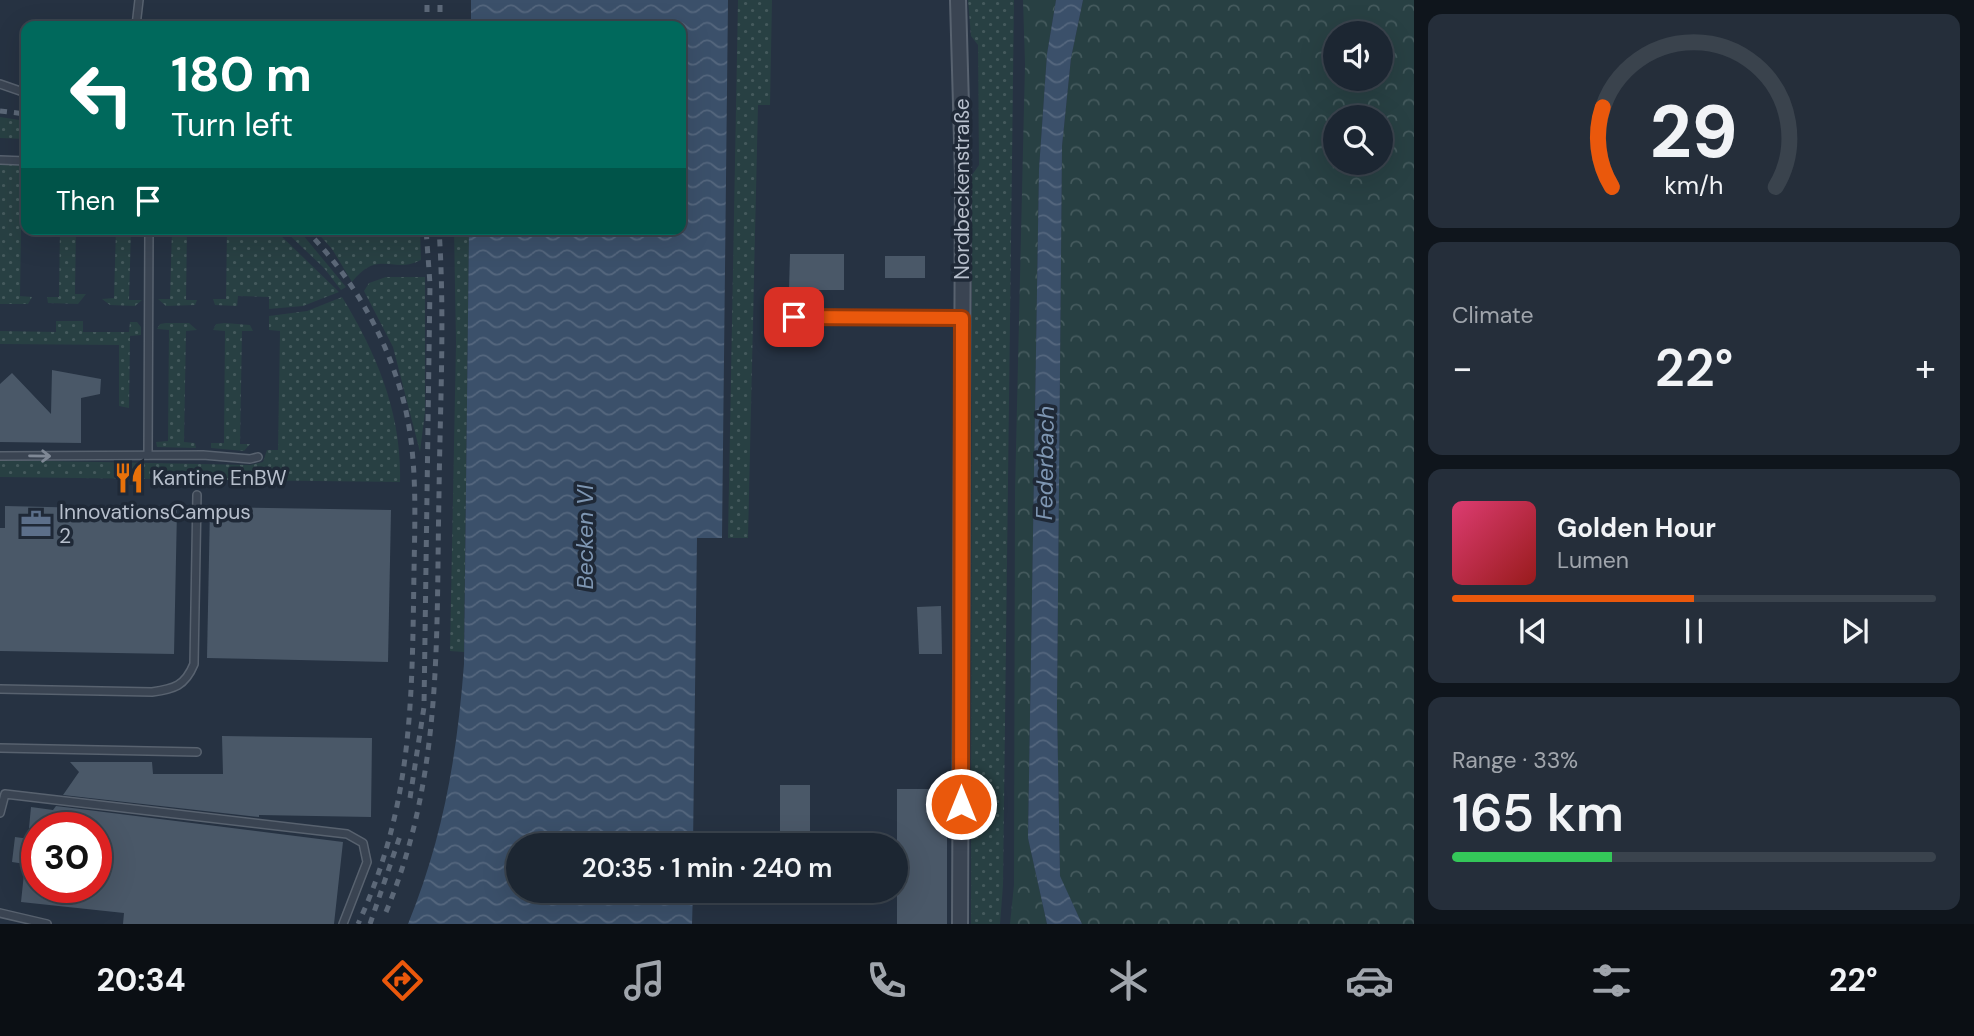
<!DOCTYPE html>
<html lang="en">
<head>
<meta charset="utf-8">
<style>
  :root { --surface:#1c2632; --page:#252e3a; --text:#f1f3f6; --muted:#a0a5ac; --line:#3a434d; --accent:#ea580c }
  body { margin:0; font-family:"DM Sans",sans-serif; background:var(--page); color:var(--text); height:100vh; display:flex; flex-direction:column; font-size:26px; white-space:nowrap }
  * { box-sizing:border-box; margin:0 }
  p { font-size:23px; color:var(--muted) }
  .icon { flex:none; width:38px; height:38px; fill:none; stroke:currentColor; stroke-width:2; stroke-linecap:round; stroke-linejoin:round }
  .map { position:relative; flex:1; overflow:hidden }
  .panel { display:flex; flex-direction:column; gap:14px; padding:14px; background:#0f151c; width:560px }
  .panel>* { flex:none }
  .top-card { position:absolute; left:21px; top:21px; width:665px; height:214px; border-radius:14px; box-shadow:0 7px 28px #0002,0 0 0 2px var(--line); background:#00695c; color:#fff; overflow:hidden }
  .fabs { position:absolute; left:1323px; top:21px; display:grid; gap:14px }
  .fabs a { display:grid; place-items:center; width:70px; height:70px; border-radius:50%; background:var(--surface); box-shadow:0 7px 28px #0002,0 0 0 2px var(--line); font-size:35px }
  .speed { position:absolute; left:21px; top:812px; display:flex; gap:14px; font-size:35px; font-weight:700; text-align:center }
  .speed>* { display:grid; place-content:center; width:91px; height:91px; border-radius:50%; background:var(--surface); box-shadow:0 7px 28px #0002,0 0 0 2px var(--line); line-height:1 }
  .speed .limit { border:10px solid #d22; background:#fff; color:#111 }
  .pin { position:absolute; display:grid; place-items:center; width:60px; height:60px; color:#fff; margin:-30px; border-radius:14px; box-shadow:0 4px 10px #0006 }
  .me { position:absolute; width:77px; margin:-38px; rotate:0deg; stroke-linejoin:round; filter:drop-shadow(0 0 5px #0008) }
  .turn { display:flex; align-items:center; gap:24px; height:147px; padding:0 35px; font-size:32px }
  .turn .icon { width:91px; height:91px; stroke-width:2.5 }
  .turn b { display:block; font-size:49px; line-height:60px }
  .then { display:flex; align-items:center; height:66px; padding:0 35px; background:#0003; gap:14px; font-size:26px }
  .big { font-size:52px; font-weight:600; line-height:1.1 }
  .panel .widget { flex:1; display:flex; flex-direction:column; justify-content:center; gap:10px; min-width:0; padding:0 24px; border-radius:14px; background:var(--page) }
  .panel .dial { align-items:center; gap:0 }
  .dial svg { height:182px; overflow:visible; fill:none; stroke:var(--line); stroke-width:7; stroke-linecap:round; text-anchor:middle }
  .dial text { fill:var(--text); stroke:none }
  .song { display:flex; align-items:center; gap:21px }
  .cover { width:84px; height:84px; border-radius:10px; background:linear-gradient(135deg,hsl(340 70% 55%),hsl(0 70% 35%)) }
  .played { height:7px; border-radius:4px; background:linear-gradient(90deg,var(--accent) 50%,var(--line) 50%) }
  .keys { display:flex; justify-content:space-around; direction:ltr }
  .heat { display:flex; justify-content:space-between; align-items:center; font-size:38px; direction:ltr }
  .charge { height:10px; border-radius:5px; background:linear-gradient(90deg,#34c759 33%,var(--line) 0) }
  .trip { position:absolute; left:506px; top:833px; width:402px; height:70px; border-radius:35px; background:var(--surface); box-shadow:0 7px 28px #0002,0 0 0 2px var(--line); font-weight:600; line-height:70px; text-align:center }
  .tabs { display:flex; height:112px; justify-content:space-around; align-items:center; background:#0b0f14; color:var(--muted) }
  .tabs .icon { width:49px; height:49px }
  .tabs .current { color:var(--accent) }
  .tabs b { font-size:32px; color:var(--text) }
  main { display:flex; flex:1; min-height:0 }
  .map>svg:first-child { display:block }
  .grass { fill:url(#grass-dots) }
  .forest { fill:url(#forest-crowns); fill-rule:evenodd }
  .water { fill:url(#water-waves) }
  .building { fill:#4a5868 }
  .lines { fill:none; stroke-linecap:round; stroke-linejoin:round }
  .lane-casing { stroke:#58626f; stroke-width:10 }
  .street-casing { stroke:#58626f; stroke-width:18 }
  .lane { stroke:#3a4452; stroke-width:7 }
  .street { stroke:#3a4452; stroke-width:14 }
  .rail { stroke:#5c6878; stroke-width:5; stroke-dasharray:7 7; stroke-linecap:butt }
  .oneway { stroke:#7f8895 }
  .route-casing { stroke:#983908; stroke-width:18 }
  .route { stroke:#ea580c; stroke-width:12 }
  .labels { text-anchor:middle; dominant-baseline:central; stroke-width:7; stroke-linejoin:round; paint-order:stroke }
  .street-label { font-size:21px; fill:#b7bfcc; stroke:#1f2937 }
  .poi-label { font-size:21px; fill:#b7bfcc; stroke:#1f2937; text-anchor:start }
  .water-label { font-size:23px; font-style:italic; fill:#7e96b2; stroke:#1f2937 }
</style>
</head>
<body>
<main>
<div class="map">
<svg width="1414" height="924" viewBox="0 0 1414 924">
  <defs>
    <pattern id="grass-dots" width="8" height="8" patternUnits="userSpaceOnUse" patternTransform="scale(1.75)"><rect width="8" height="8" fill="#284043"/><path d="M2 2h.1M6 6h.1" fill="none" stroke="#455a5d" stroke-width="1.8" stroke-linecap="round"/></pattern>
    <pattern id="forest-crowns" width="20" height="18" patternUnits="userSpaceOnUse" patternTransform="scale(1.75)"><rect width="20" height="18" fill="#284043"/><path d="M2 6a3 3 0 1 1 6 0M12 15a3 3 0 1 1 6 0" fill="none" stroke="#455a5d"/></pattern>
    <pattern id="water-waves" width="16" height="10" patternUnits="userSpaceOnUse" patternTransform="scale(1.75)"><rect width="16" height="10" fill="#3b506a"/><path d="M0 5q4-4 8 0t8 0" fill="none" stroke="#55677e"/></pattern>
  </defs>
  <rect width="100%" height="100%" fill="#263242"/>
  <g class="grass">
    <path d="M738 0H772L770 105H758L748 538H728Z"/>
    <path d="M968 0H1014L1003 885 1000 924H971L972 175 979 165 978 45 971 36Z"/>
    <path d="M0 117 26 121V139L0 138Z"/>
    <path d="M0 164H26V169L22 170 20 296 32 297 28 304H0Z"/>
    <path d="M60 229H76L75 294H86L78 304 48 303 47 297H59Z"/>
    <path d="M116 229H131L129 300H142L135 306 110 305 102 299 114 298Z"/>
    <path d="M172 229H187L186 300H197L195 305 166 306 158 299H170Z"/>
    <path d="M227 229H274L339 292 303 306 269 309V297L238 296 237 306 215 305 213 299H226Z"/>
    <path d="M283 229H298L346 287 341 290 324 268Z"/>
    <path d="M314 229H420L421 260C392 275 379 248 352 282L332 249Z"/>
    <path d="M454 229H469L464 652 450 651 456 343Z"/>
    <path d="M386 277H425V412L420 452 393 347 364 291 369 283Z"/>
    <path d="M342 297C377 354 402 414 400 482L0 477V460L250 465 263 462 267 450H278L280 331 269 330V316L307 311Z"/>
    <path d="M56 321H83V332H129L130 322H137L141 327V335L130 336 129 408 119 406V345L0 344V331L56 332Z"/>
    <path d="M166 323H189L197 330 186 331 184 442 195 443 196 448 157 447 156 442 168 441 169 330 157 329 160 324Z"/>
    <path d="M225 323 250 325 253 331H242L240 444H250L244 451 211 448V443H224L225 331 213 330 216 324Z"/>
  </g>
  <g class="forest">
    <path d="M1023 0H1056L1047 54 1039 169 1028 838 1047 924H1010L1014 885 1015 491 1025 64Z"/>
    <path d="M1083 0H1414V924H1082L1060 877 1057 707 1062 146 1071 58ZM1335 33H1381V79H1335ZM1335 117H1381V163H1335Z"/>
  </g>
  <g class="water">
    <path d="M471 0H728L722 538H697L693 845H518V891H693L692 924H408C443 838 457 756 464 664L469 229H681V26H471Z"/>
    <path d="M1056 0H1083L1071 58 1062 146 1057 707 1060 876 1082 924H1047L1028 838 1039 169 1047 54Z"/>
  </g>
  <g class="building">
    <path d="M790 254H844V290H789Z"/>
    <rect x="885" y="256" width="40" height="22"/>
    <path d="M52 370 101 379 100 394 81 398V443L0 442V384L12 373 51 414Z"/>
    <path d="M5 506 177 510 174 654 0 651V528H5Z"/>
    <path d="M210 507 391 510 388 662 207 658Z"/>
    <path d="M941 606 942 654H919L917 607Z"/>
    <path d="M222 736 372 738 371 817 259 815V817L63 795 79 772 70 762H152L153 774H223Z"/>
    <rect x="780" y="785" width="30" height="56"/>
    <rect x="897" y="789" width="50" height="135"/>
    <path d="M56 806 343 842 334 924H123L124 913 21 902 25 864 12 862 15 837 37 840V887H96V828H29L31 807 53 810Z"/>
  </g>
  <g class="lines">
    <g class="lane-casing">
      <g id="lane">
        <path d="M136 26 139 0"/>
        <path d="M0 84 26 93"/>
        <path d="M0 160 26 161"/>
        <path d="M794 317 962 318"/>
        <path d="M148 455 149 229"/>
        <path d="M0 456 203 455 250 459 258 457"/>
        <path d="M0 689 152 692C174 689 185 686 194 664L197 495"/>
        <path d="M0 748 197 752"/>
        <path d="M0 813 5 794 347 834 363 843 367 862 343 924"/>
        <path d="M0 913 47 924"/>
      </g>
    </g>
    <g class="street-casing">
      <path id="street" d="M958 0 963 175 960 924"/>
    </g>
    <use href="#lane" class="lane"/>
    <use href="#street" class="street"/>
    <g class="rail">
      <path d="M427 26V0"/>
      <path d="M440 26V0"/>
      <path d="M0 111 26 114"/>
      <path d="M305 229C350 275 383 330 401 392 418 449 415 512 414 571 412 699 413 805 358 924"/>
      <path d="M410 798 424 707 430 284 426 229"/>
      <path d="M386 912C443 776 436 638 439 494 440 406 445 317 439 229"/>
      <path d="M370 924 400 836"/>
    </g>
  </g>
  <defs><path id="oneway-shaft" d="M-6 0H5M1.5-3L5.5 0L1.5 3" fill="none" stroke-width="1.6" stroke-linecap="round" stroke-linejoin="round" transform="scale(1.75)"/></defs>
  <use class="oneway" href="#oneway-shaft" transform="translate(40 456) rotate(1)"/>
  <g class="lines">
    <g class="route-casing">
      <path id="route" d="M794 317 962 318 961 804"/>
    </g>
    <use href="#route" class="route"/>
  </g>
  <defs>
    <g id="restaurant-bare" transform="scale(2.415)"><path d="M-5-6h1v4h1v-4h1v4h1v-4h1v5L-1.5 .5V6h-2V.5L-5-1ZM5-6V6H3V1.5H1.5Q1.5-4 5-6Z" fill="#e8710a" stroke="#1f2937" stroke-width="2.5" paint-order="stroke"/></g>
    <g id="office-bare" transform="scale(2.415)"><path d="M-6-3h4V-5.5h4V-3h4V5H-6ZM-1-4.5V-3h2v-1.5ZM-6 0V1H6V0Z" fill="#5c6f8a" stroke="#1f2937" stroke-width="2.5" paint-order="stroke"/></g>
  </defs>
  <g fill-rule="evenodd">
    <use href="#restaurant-bare" x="129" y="478"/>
    <use href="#office-bare" x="36" y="524"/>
  </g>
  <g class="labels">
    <g class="street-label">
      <text transform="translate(962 189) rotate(-90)">Nordbeckenstraße</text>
    </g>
    <g class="poi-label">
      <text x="152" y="478">Kantine EnBW</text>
      <text x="59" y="512">InnovationsCampus<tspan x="59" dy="24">2</tspan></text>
    </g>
    <g class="water-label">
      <text transform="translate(1045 463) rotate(-89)">Federbach</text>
      <text transform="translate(585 537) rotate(-90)">Becken VI</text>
    </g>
  </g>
</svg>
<div class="fabs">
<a><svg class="icon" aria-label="sound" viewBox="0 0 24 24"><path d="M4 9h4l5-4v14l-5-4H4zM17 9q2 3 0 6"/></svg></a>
<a><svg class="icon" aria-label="search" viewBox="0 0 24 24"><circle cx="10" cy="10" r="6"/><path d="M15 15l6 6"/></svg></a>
</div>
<div class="speed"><div class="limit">30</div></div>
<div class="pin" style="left:794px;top:317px;background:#d93025"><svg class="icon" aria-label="arrive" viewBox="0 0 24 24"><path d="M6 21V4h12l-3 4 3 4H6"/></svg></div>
<svg class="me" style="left:961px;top:804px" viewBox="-20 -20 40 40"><circle r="17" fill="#ea580c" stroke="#fff" stroke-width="3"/><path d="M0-11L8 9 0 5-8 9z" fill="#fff"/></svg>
<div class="trip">20:35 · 1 min · 240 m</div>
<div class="top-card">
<div class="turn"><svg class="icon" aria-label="left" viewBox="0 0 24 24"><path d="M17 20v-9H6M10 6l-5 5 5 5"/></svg><div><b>180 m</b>Turn left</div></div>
<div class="then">Then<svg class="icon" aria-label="arrive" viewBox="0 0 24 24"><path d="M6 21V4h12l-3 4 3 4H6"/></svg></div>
</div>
</div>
<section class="panel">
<div class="widget dial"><svg viewBox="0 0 100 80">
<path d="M14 69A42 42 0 1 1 86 69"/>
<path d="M14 69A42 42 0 0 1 10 34" stroke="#ea580c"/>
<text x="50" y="56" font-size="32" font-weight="700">29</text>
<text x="50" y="72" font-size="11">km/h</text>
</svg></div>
<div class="widget"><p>Climate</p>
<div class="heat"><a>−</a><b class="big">22°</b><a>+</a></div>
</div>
<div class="widget">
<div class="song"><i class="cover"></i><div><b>Golden Hour</b><p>Lumen</p></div></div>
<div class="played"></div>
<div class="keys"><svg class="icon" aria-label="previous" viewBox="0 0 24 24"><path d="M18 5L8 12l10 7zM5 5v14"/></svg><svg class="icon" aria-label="pause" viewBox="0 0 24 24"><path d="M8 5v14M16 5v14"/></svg><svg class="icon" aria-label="next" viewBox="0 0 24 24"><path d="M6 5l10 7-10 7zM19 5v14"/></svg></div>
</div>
<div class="widget"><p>Range · 33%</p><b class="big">165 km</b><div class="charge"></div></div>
</section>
</main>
<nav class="tabs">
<b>20:34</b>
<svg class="icon current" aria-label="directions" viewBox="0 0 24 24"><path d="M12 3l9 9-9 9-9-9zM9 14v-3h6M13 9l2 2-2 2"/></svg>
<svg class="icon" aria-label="music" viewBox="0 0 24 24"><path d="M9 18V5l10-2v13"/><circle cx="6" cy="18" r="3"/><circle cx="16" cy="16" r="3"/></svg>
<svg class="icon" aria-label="phone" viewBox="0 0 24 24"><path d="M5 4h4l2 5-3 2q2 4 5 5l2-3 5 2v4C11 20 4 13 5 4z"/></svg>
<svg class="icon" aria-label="climate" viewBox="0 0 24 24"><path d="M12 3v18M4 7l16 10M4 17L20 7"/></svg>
<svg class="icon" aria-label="car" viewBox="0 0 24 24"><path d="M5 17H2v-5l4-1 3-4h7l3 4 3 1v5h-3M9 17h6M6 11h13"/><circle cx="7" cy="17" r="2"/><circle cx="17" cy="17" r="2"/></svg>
<svg class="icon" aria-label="filters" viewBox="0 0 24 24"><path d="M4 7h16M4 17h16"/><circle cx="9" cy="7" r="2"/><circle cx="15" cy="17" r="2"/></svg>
<b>22°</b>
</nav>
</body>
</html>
